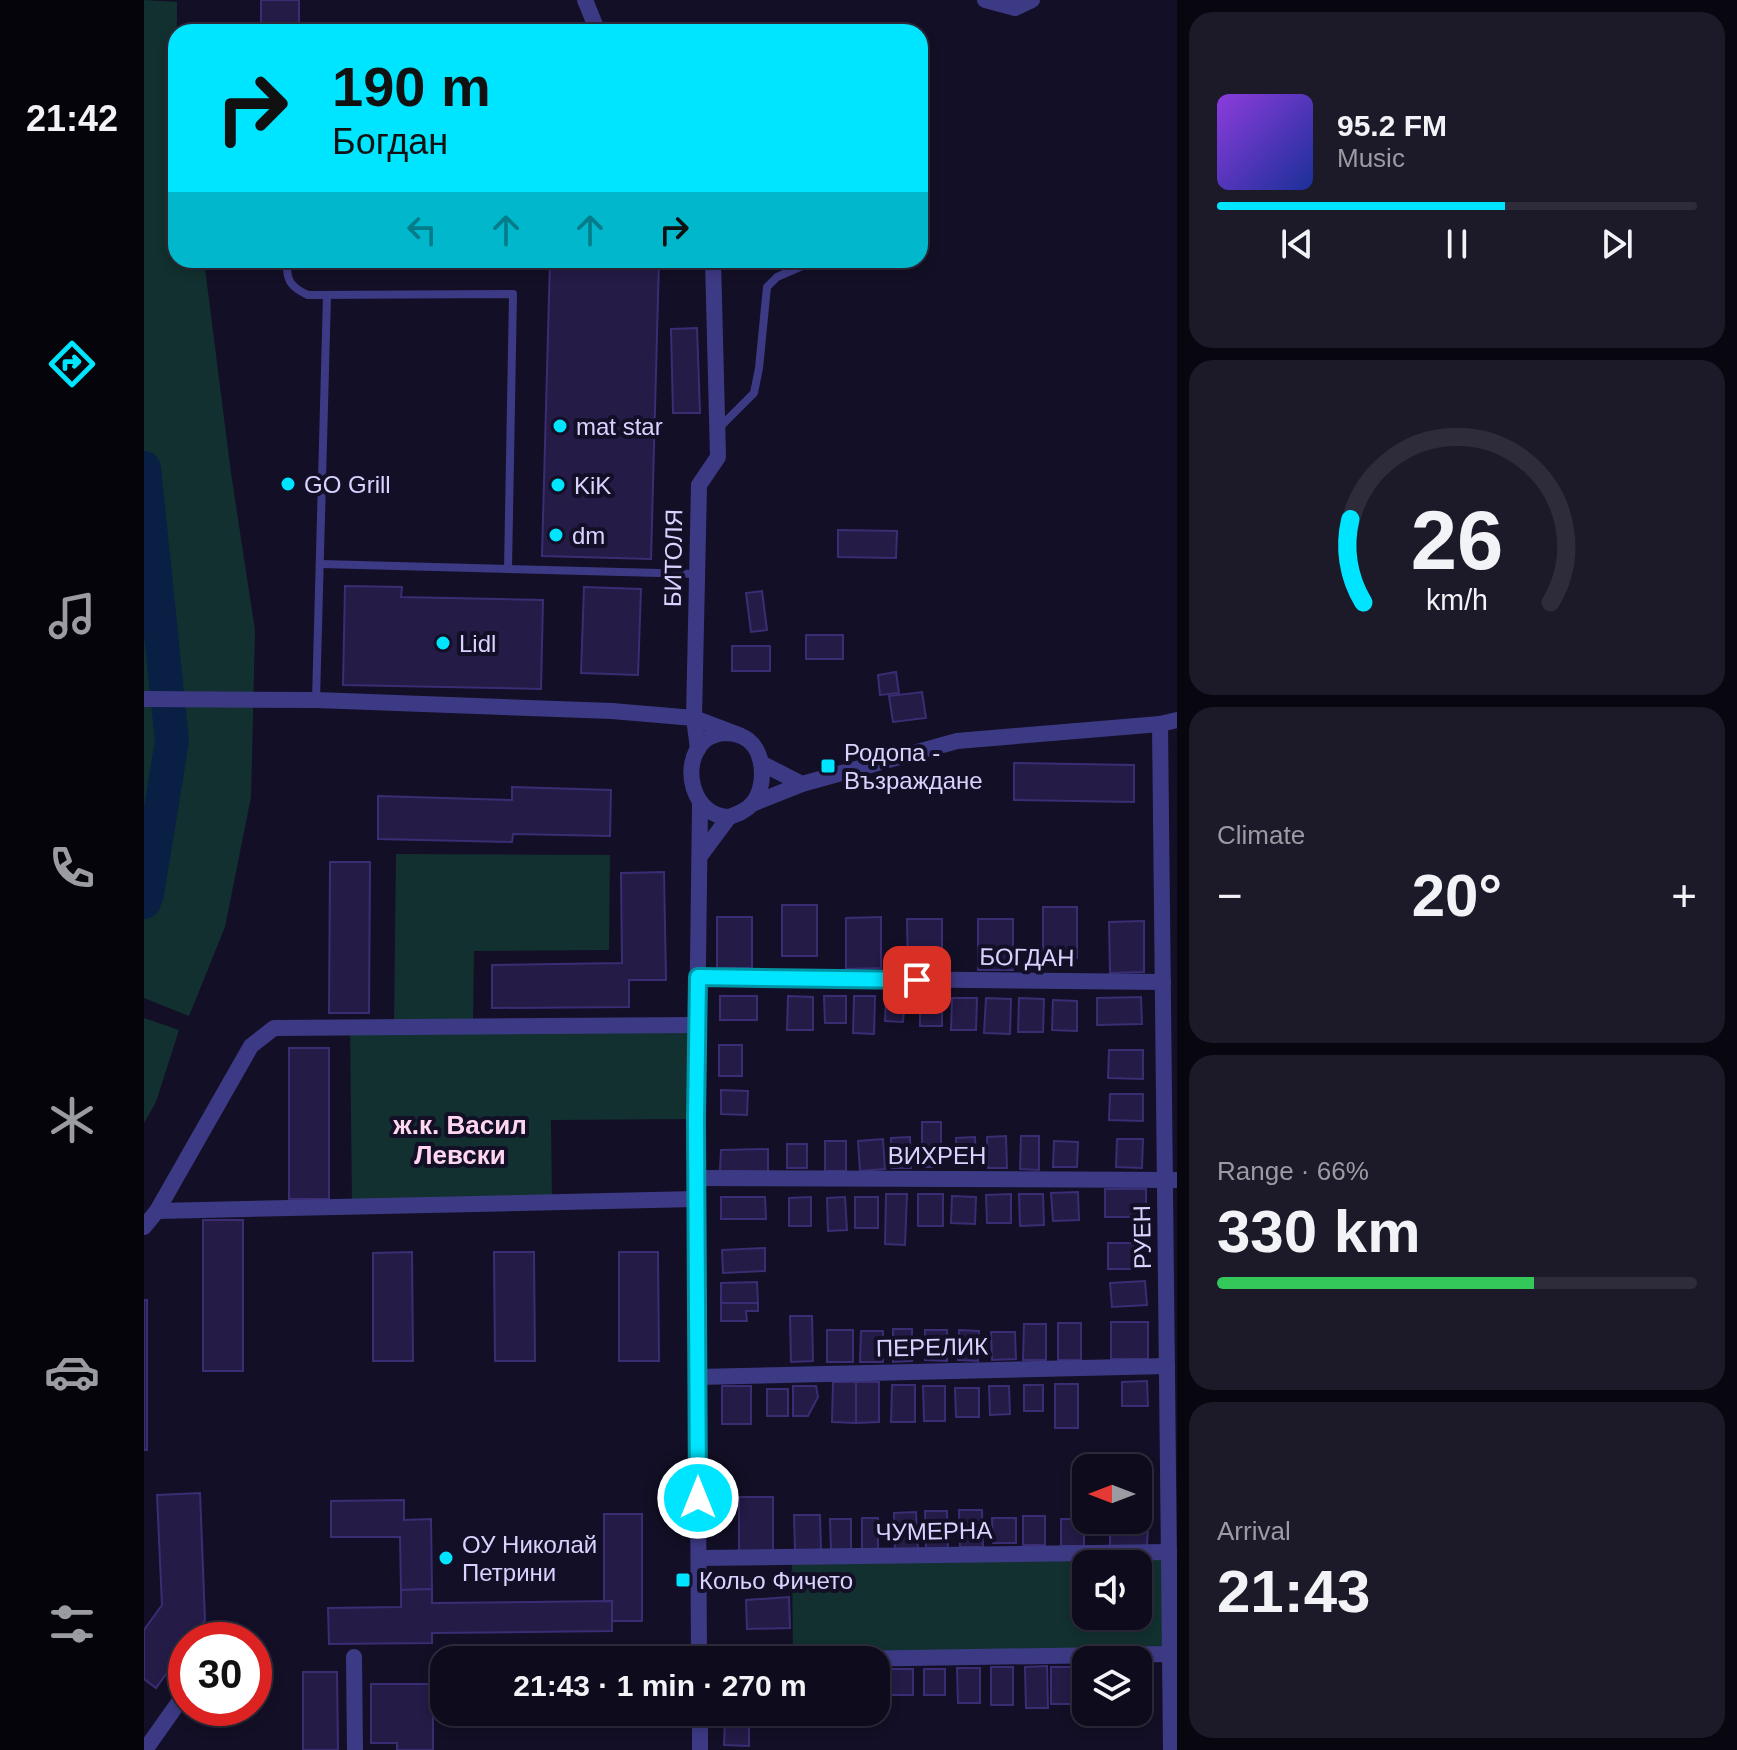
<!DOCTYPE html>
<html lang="en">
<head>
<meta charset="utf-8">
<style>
  :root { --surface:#0e0b1c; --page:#1c1929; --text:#f1f3f6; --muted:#9b9ba3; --line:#2e2b3b; --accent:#00e5ff }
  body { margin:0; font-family:Arial,sans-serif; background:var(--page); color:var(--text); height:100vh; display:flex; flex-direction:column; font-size:30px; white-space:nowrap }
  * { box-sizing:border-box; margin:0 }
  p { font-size:26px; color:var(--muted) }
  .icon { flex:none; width:44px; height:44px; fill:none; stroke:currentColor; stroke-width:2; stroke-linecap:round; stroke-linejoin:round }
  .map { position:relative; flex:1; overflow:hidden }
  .panel { display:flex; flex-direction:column; gap:12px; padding:12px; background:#08060f; width:560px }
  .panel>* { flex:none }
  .guide { position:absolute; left:24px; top:24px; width:760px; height:244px; border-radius:24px; box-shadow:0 4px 12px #0003,0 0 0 2px var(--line); background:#00e5ff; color:#111; overflow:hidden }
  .needle { width:52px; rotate:270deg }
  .buttons { position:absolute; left:928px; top:1454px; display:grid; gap:16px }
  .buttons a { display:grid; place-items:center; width:80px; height:80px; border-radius:16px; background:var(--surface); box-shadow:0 4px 12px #0003,0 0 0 2px var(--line); font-size:40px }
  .speed { position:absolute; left:24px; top:1622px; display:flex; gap:16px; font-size:40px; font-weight:700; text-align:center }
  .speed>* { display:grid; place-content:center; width:104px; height:104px; border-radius:50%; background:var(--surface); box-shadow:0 4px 12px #0003,0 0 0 2px var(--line); line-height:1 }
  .speed .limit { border:12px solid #d22; background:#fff; color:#111 }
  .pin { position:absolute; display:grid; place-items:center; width:68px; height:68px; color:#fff; margin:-34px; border-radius:16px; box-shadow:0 4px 12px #0006 }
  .me { position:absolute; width:88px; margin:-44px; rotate:0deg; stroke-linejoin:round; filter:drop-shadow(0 0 6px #0008) }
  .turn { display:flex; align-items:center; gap:28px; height:168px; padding:0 32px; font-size:36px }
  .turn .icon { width:104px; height:104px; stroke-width:2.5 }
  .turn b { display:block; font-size:56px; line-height:68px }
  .lanes { display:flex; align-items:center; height:76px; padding:0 32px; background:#0003; justify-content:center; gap:40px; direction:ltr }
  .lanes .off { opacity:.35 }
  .big { font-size:60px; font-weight:600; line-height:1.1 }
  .panel .card { flex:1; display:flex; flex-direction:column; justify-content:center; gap:12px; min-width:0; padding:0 28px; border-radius:24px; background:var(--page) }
  .panel .dial { align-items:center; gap:0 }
  .dial svg { height:208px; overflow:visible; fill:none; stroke:var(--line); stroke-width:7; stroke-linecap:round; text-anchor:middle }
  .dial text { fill:var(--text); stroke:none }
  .song { display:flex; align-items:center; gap:24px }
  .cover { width:96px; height:96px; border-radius:12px; background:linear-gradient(135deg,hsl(270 70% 55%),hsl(230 70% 35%)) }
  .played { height:8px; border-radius:4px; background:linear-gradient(90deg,var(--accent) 60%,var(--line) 60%) }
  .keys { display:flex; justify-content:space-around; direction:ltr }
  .heat { display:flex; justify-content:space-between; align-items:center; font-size:44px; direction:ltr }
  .charge { height:12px; border-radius:6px; background:linear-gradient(90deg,#34c759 66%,var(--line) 0) }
  .trip { position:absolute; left:286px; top:1646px; width:460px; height:80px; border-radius:24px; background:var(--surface); box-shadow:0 4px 12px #0003,0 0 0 2px var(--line); font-weight:600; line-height:80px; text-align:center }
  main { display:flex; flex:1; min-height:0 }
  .dock { display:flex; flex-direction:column; width:144px; justify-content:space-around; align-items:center; background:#06040b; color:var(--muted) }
  .dock .icon { width:56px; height:56px }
  .dock .on { color:var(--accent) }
  .dock b { font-size:36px; color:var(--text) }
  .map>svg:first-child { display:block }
  .green { fill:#12302f; fill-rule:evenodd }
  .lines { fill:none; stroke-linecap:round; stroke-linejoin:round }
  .river { stroke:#0a1f44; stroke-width:34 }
  .building { fill:#241b47; stroke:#3b2d73; stroke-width:2 }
  .lane { stroke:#3d3a85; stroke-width:8 }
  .street { stroke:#3d3a85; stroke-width:16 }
  .route-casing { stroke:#0095a6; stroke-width:20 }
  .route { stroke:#00e5ff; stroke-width:14 }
  .poi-dot { fill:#00e5ff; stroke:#130f26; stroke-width:3 }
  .labels { text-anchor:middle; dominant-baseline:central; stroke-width:8; stroke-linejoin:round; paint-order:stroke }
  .poi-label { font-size:24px; fill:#d9d4ff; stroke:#130f26; text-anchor:start }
  .street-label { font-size:24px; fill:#d9d4ff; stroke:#130f26 }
  .neighbourhood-label { font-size:26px; font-weight:bold; fill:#ffd6f0; stroke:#130f26 }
</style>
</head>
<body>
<main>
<nav class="dock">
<b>21:42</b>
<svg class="icon on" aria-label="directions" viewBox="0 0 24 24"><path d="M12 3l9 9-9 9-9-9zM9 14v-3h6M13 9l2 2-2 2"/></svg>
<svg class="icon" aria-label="music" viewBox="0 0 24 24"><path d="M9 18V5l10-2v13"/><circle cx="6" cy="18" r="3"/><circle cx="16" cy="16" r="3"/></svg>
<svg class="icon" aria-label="phone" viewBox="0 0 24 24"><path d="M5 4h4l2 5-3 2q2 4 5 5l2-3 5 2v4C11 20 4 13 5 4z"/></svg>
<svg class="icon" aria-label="climate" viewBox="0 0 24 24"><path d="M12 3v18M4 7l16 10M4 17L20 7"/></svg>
<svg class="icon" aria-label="car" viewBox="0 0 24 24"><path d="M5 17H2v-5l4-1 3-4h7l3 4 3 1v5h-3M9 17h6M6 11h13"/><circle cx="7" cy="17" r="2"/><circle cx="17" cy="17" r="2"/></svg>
<svg class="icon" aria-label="filters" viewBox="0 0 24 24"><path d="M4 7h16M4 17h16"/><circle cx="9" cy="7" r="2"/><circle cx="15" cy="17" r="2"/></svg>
</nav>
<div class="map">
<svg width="1033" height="1750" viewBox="0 0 1033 1750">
  <rect width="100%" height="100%" fill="#130f26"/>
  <g class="green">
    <path d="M0 0 33 2 32 260H60L87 473 111 630 107 797 81 927 45 1016 0 998Z"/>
    <path d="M252 854 466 855 465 950 330 951 329 1026 553 1025 552 1119 407 1120 408 1202 208 1206 206 1027 250 1026Z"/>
    <path d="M0 1018 35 1030 12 1102 0 1123Z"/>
    <path d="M1025 1552 1026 1654 649 1660 648 1557ZM942 1564H994V1616H942Z"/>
  </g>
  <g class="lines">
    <path class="river" d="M0 468 28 741 3 894 0 902"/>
  </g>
  <g class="building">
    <rect x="117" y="0" width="38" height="32"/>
    <path d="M406 260H515L507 559 398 556Z"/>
    <path d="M553 328 556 413H529L527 329Z"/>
    <path d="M694 530 753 531 752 558 694 557Z"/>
    <path d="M201 586 258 587 257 597 399 600 397 689 199 685Z"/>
    <path d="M440 587 497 589 494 675 437 673Z"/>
    <path d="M618 591 623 630 607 632 602 593Z"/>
    <rect x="662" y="635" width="37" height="24"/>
    <rect x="588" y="646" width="38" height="25"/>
    <path d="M752 672 755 693 736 695 734 675Z"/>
    <path d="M778 692 782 718 749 722 745 696Z"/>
    <path d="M870 763 990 765V802L870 800Z"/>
    <path d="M368 787 467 790 466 836 369 834 368 842 234 839V796L368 800Z"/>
    <path d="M186 862H226L225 1013H185Z"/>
    <path d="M520 872 522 980H485V1007L348 1008V965L478 963 477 873Z"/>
    <rect x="638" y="905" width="35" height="51"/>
    <rect x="899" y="907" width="34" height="51"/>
    <rect x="573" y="917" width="35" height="51"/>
    <path d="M737 917V968L702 969V918Z"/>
    <path d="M763 919H798V970H764Z"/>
    <rect x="834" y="919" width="35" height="51"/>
    <path d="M1000 921V972L966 973 965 922Z"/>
    <rect x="576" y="996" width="37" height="24"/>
    <path d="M644 996 669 997V1030H643Z"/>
    <path d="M680 996H702V1023H681Z"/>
    <path d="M710 996H731L730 1034 709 1033Z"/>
    <path d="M776 996 798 997V1026H776Z"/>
    <path d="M742 997 761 998 759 1022 741 1021Z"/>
    <path d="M997 997 998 1024 953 1025V998Z"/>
    <path d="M808 998H833L832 1030H807Z"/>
    <path d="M842 998 867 999 866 1034 840 1033Z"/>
    <path d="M875 998 900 999 899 1032H874Z"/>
    <path d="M909 1000 933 1001V1031L908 1030Z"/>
    <rect x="575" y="1045" width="23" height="31"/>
    <rect x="145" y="1048" width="40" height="151"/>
    <path d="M965 1050H999V1079L964 1078Z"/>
    <path d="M577 1090 604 1091 603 1115 577 1114Z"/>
    <path d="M966 1094H999V1121L965 1120Z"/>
    <rect x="778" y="1122" width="19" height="45"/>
    <path d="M862 1136 863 1168H844L843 1137Z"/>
    <path d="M877 1136H895V1170L876 1169Z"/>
    <path d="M766 1137 767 1168H748L747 1138Z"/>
    <path d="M831 1137 832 1166H813L812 1138Z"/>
    <path d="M739 1139 741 1169 716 1171 714 1141Z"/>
    <path d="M973 1139H999L998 1168 972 1167Z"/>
    <rect x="681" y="1141" width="21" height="30"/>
    <path d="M910 1141 934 1142 933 1167H909Z"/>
    <rect x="643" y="1144" width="20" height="24"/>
    <path d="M624 1149V1172L576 1171 577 1150Z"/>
    <rect x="961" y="1189" width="41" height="28"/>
    <path d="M934 1192 935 1220 909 1221 907 1193Z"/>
    <path d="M742 1194H763L761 1245 741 1244Z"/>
    <rect x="774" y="1194" width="25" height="32"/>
    <path d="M867 1194V1223H843L842 1195Z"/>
    <path d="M875 1194H899L900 1225 876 1226Z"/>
    <path d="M808 1196 832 1197 831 1224 807 1223Z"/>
    <path d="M577 1197H621L622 1219H577Z"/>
    <path d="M667 1197V1226H645V1198Z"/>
    <path d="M701 1197 703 1230 684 1231 683 1198Z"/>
    <rect x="711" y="1197" width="23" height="31"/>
    <rect x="59" y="1220" width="40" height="151"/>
    <rect x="964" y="1243" width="32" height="26"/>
    <path d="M621 1248V1271L579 1273 578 1250Z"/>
    <path d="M268 1252 269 1361H229V1253Z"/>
    <path d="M350 1252H390L391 1361H351Z"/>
    <path d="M475 1252H514L515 1361H475Z"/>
    <path d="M1001 1281 1003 1305 968 1307 966 1283Z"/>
    <path d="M613 1282 614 1303H577V1283Z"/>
    <rect x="0" y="1300" width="3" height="150"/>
    <path d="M577 1303H614V1311H602L603 1321H577Z"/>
    <path d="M646 1316H668L669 1361 647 1362Z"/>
    <rect x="967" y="1322" width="37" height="37"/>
    <rect x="914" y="1323" width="23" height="37"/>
    <path d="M880 1324H902V1360H879Z"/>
    <path d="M749 1329H768V1361L749 1362Z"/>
    <rect x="683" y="1330" width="26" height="32"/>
    <path d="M781 1330H803V1361L781 1360Z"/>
    <path d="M815 1330 835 1331 834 1361 814 1360Z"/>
    <path d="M717 1331H739V1362H716Z"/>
    <path d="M847 1332H871L872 1359 848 1360Z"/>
    <path d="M1003 1381 1004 1406H978V1382Z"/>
    <path d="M689 1382H712V1423L688 1422Z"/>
    <path d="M712 1382H735V1422L712 1423Z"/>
    <rect x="911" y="1384" width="23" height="44"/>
    <path d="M748 1385H771V1422H747Z"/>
    <rect x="880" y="1385" width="19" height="26"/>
    <rect x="578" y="1386" width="29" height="38"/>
    <path d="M649 1386H672L674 1397 664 1416H649Z"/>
    <path d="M779 1386H801V1421H780Z"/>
    <path d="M845 1386H865L866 1414 846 1415Z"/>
    <path d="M811 1388H835V1417H812Z"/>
    <rect x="623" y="1389" width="21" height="27"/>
    <path d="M994 1471H1002L1003 1497H994Z"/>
    <path d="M56 1493 61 1620 47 1640H42V1646L12 1688 0 1679V1630L18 1605 13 1495Z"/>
    <rect x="595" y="1497" width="34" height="54"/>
    <path d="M260 1500V1520L287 1519 288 1589 257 1590 256 1537H187V1501Z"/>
    <path d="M815 1510H838L839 1547H816Z"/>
    <path d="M781 1511H803L804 1549H782Z"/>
    <path d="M772 1512 774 1549 751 1550 750 1513Z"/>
    <path d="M460 1514H498V1621H468V1601H460Z"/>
    <path d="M650 1515H676L677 1550H651Z"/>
    <rect x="879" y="1516" width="22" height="29"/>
    <rect x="718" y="1518" width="16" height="33"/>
    <path d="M848 1518H872V1543H849Z"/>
    <path d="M686 1519H707V1551H687Z"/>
    <rect x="917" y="1519" width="23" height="27"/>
    <path d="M966 1522 1004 1523 1003 1547 966 1546Z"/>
    <path d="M994 1587H1005L1004 1622H991V1616H994Z"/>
    <path d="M288 1589V1603L468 1601V1631L288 1633V1643L185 1644 184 1608 257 1607V1590Z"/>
    <path d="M645 1597 646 1628 603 1629 602 1600Z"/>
    <rect x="732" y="1666" width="7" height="39"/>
    <path d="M903 1666 904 1708H882L881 1667Z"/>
    <rect x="847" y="1667" width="22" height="38"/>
    <rect x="907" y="1667" width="21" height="37"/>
    <path d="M813 1668H836V1703H814Z"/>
    <path d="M745 1669H769V1695H744Z"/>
    <rect x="780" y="1669" width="21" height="26"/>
    <path d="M159 1672H193L194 1750H159Z"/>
    <path d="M227 1684H300V1712H513V1717H289V1750H253V1743H227Z"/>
    <path d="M581 1720H605V1746L580 1745Z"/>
  </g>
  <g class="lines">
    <g class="lane">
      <path d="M143 260C142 280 146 287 164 295L369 294 364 569"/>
      <path d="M574 429 610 393 615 368 623 287 633 277 672 260"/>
      <path d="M177 564 553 574"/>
      <path d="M172 700 183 296"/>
    </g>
    <g class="street">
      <path d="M441 0 454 32"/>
      <path d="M841 0 871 8 888 0"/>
      <path d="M0 699 172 700 468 711 550 718 595 735"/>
      <path d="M1016 724 1027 1750"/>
      <path d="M578 733C584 733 591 733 597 736 621 745 624 786 608 804 602 811 593 814 585 817 549 817 535 765 560 741 565 736 571 735 578 733Z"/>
      <path d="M554 749 550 718 555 485 574 457 569 260"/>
      <path d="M617 763 658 784"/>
      <path d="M608 804 658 784 813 741 1016 724 1033 720"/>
      <path d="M556 856 585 817"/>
      <path d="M554 977 1019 982"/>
      <path d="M552 1178 1033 1180"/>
      <path d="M13 1211 552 1199"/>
      <path d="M0 1227 13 1211 107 1046 130 1028 553 1025"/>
      <path d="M553 1377 1023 1366"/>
      <path d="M555 1558 1025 1552"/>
      <path d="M79 1640 82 1636"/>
      <path d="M210 1657 211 1750"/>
      <path d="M555 1660 552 1119 556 805"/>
      <path d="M640 1660 1026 1654"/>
      <path d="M556 1712V1750"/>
      <path d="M1 1750 42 1692"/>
    </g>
  </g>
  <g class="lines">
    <g class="route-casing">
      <path id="route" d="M554 1498 552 1119 554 977 773 980"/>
    </g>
    <use href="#route" class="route"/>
  </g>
  <g class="poi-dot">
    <circle cx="416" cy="426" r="8"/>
    <circle cx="144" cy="484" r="8"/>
    <circle cx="414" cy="485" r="8"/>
    <circle cx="412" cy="535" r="8"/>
    <circle cx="299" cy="643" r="8"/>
    <rect x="676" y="758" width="16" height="16" rx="4"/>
    <circle cx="302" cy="1558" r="8"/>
    <rect x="531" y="1572" width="16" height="16" rx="4"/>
  </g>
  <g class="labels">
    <g class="poi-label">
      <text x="432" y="426">mat star</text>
      <text x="160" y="484">GO Grill</text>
      <text x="430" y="485">KiK</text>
      <text x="428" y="535">dm</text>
      <text x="315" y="643">Lidl</text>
      <text x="700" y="752">Родопа -<tspan x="700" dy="28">Възраждане</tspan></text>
      <text x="318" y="1544">ОУ Николай<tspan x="318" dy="28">Петрини</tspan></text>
      <text x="555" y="1580">Кольо Фичето</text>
    </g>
    <g class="street-label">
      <text transform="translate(529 558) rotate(-89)">БИТОЛЯ</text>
      <text transform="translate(883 957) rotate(1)">БОГДАН</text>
      <text x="793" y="1155">ВИХРЕН</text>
      <text transform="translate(998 1237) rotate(-91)">РУЕН</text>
      <text transform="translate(788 1347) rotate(-1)">ПЕРЕЛИК</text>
      <text transform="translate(790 1531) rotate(-1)">ЧУМЕРНА</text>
    </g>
    <g class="neighbourhood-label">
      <text x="316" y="1125">ж.к. Васил<tspan x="316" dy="30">Левски</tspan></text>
    </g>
  </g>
</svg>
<div class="buttons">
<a><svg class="needle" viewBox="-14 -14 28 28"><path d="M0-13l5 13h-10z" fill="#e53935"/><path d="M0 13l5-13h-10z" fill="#9b9ba3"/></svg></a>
<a><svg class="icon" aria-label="sound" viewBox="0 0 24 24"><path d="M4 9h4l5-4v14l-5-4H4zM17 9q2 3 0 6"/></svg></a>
<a><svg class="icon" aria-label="layers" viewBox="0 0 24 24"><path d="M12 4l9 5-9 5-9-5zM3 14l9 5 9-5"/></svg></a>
</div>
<div class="speed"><div class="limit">30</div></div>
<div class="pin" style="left:773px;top:980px;background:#d93025"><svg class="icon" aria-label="arrive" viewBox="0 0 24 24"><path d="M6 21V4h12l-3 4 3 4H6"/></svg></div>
<svg class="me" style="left:554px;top:1498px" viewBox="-20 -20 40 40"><circle r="17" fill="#00e5ff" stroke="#fff" stroke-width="3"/><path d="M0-11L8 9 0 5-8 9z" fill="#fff"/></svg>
<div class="trip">21:43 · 1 min · 270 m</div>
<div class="guide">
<div class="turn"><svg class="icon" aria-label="right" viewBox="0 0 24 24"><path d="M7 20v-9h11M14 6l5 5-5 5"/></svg><div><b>190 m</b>Богдан</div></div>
<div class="lanes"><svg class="icon off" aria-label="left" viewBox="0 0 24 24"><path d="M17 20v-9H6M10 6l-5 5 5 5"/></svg><svg class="icon off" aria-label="ahead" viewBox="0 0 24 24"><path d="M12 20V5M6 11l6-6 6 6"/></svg><svg class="icon off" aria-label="ahead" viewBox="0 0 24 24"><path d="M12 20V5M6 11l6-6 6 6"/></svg><svg class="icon" aria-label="right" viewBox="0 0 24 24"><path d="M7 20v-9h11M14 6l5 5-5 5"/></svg></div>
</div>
</div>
<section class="panel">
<div class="card">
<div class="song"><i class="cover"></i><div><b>95.2 FM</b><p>Music</p></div></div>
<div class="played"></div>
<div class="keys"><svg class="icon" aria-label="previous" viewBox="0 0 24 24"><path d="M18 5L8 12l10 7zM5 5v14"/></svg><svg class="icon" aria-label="pause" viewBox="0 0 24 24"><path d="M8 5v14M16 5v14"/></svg><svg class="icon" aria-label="next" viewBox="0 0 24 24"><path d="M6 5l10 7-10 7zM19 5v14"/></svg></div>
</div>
<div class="card dial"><svg viewBox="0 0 100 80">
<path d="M14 69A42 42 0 1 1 86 69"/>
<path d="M14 69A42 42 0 0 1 9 37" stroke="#00e5ff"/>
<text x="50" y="56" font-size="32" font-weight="700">26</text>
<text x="50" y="72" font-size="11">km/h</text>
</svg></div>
<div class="card"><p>Climate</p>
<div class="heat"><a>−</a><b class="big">20°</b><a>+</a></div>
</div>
<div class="card"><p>Range · 66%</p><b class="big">330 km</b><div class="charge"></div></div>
<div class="card"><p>Arrival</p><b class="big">21:43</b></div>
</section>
</main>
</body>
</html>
